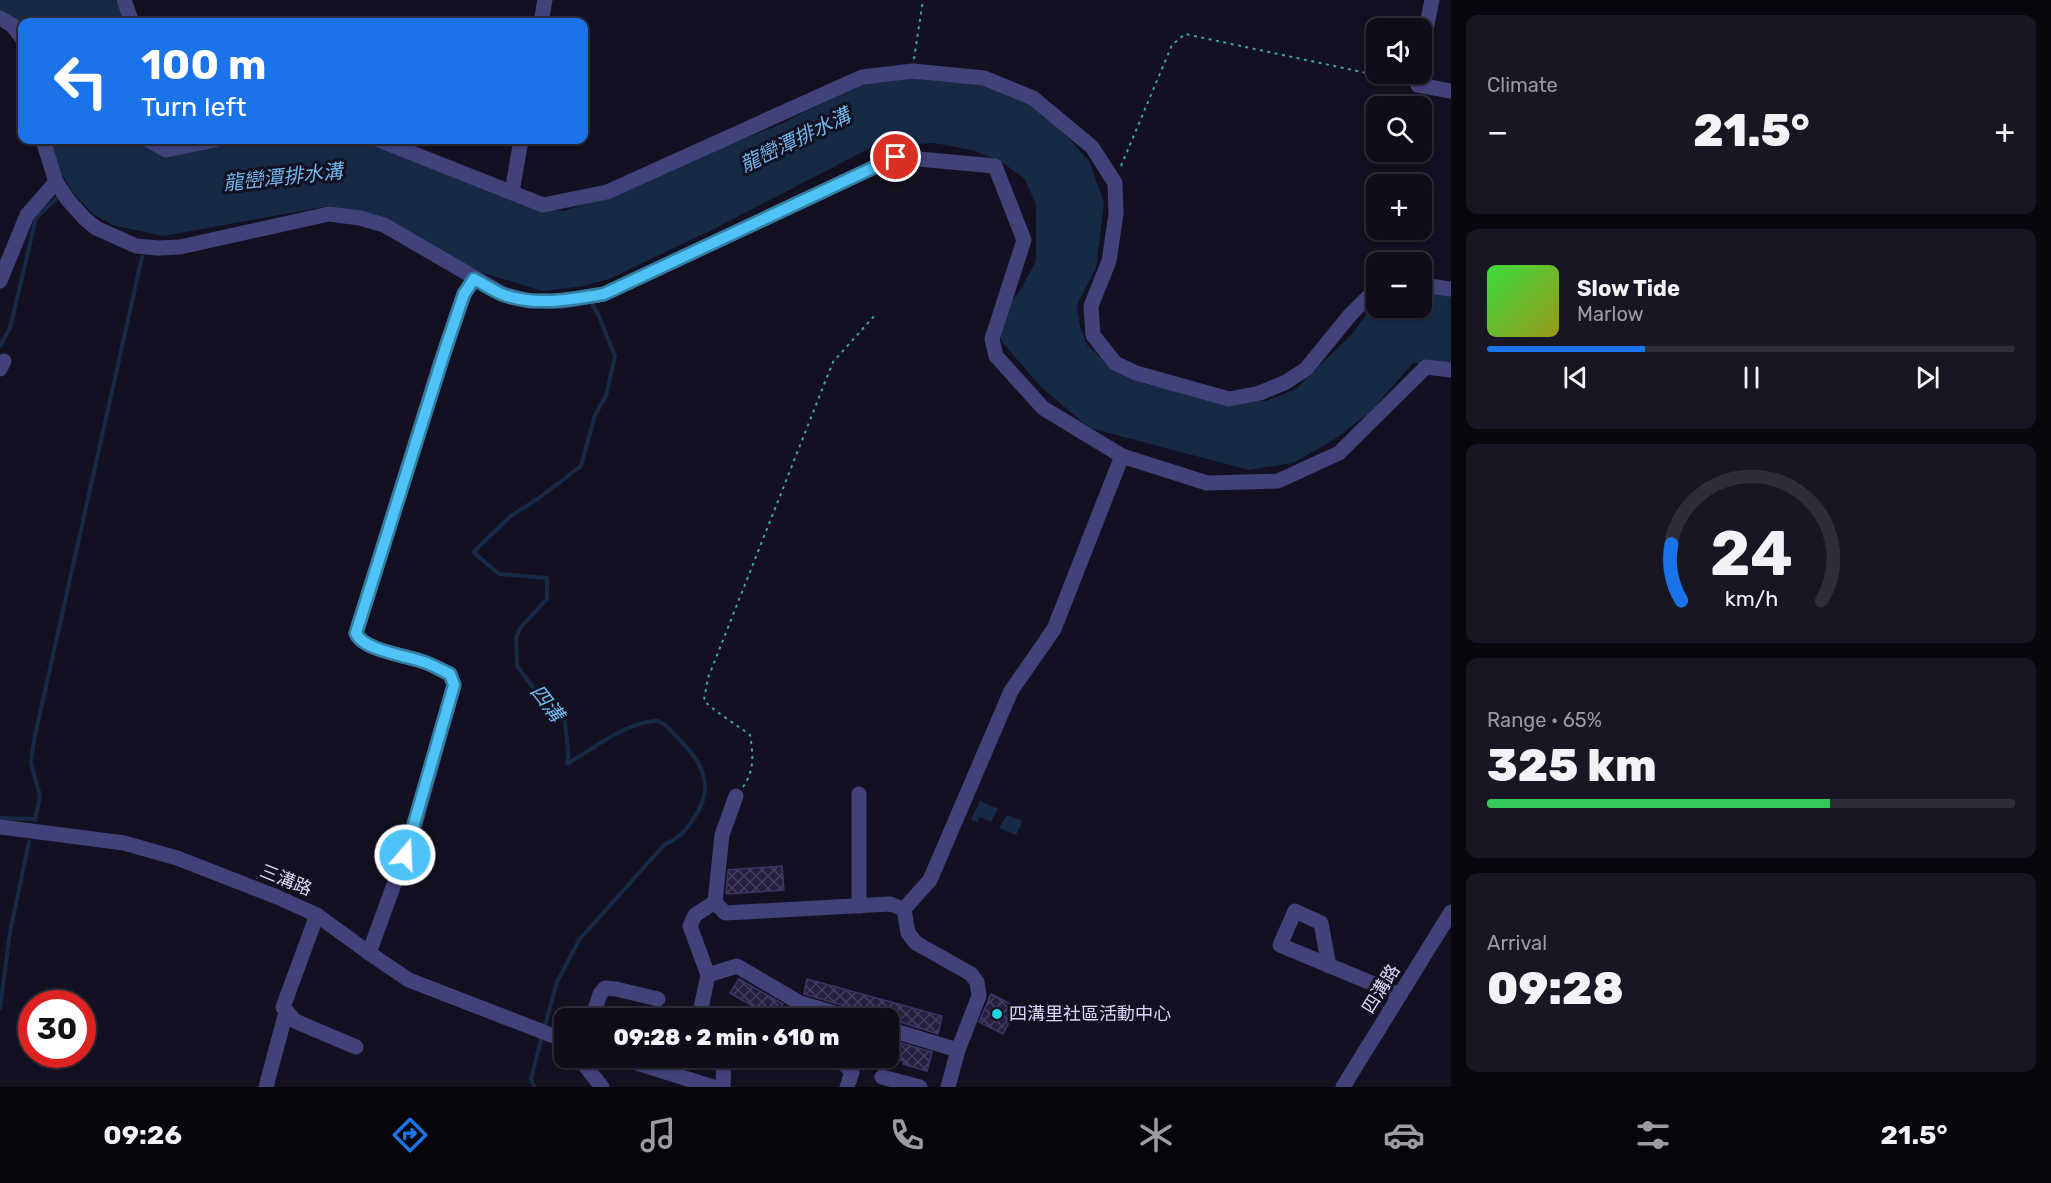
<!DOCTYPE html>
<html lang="en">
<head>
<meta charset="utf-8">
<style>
  :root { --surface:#0e0d19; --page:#171622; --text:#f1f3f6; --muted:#9b9ca2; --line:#2e2d38; --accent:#1a73e8 }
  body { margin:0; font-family:Rubik,"Noto Sans TC",sans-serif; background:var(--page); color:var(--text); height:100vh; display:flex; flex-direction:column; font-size:22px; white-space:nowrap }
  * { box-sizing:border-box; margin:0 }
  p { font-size:20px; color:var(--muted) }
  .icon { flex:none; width:33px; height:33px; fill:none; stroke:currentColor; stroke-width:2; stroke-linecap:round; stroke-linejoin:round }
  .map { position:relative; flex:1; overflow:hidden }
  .side { display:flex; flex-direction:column; gap:15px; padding:15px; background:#08070e; width:600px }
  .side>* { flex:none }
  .guide { position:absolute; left:18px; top:18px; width:570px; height:126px; border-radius:12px; box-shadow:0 2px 4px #0004,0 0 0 2px var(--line); background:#1a73e8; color:#fff; overflow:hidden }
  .fabs { position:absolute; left:1366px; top:18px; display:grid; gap:12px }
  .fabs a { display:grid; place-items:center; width:66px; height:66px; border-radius:12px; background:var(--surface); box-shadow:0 2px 4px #0004,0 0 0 2px var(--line); font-size:30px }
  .speed { position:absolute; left:18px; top:990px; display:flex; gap:12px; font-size:30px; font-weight:700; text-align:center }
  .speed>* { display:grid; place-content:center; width:78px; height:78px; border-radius:50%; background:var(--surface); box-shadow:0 2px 4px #0004,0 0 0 2px var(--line); line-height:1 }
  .speed .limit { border:9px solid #d22; background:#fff; color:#111 }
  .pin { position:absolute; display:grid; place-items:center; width:51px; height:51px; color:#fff; margin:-26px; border:3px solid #fff; border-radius:50%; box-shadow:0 2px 6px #0007 }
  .me { position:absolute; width:66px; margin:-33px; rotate:19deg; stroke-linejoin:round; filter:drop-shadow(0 0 4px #0008) }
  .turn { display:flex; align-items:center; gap:21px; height:126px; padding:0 24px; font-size:27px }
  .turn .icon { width:78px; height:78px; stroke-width:2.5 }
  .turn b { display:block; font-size:42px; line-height:51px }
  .big { font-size:45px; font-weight:800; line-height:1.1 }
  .side .widget { flex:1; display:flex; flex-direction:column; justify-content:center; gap:9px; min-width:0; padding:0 21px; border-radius:12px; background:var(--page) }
  .side .dial { align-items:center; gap:0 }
  .dial svg { height:156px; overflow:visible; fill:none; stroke:var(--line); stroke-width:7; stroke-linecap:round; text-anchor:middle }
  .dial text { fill:var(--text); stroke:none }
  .song { display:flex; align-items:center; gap:18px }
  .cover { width:72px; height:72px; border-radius:9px; background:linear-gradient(135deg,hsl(120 70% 55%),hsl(60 70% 35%)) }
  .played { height:6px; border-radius:3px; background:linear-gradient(90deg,var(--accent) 30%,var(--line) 30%) }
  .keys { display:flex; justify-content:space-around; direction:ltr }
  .heat { display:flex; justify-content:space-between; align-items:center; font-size:33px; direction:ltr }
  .charge { height:9px; border-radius:4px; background:linear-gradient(90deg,#34c759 65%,var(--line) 0) }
  .trip { position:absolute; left:554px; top:1008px; width:345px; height:60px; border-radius:12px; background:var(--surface); box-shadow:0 2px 4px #0004,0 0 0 2px var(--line); font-weight:800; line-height:60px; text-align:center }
  .menu { display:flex; height:96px; justify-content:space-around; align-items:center; background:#06050a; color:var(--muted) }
  .menu .icon { width:42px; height:42px }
  .menu .on { color:var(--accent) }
  .menu b { font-size:27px; color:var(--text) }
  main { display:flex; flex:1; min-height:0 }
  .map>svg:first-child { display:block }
  .water { fill:#162a46 }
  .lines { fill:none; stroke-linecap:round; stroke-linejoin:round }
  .stream { stroke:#162a46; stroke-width:4 }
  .building { fill:url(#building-cross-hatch); stroke:#3d3569; stroke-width:1.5 }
  .path { stroke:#3fa59b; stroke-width:2; stroke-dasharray:3 4.5; stroke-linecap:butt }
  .minor { stroke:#42427a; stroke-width:15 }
  .route-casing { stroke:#337fa1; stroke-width:15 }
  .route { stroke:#4fc3f7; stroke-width:10 }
  .poi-dot { fill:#1ed2de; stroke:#131121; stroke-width:2 }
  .labels { text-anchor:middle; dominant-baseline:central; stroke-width:6; stroke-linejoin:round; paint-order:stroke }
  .street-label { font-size:18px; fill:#d9d7f9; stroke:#131121 }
  .poi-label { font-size:18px; fill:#d9d7f9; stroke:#131121; text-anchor:start }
  .water-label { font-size:20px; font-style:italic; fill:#72b8ec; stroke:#131121 }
</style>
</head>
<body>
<main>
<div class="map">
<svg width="1451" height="1087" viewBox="0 0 1451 1087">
  <defs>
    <pattern id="building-cross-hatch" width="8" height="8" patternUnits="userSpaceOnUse" patternTransform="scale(1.5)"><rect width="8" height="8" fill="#251f40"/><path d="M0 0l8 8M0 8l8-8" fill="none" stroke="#443f5c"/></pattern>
  </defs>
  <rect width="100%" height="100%" fill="#131121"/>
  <g class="water">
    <path d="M0 0H115L127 22H22V43L0 13Z"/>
    <path d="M904 73 1008 89 1052 120 1089 161 1104 202 1096 268 1077 305 1080 327 1087 345 1104 361 1145 384 1236 401H1266L1296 389 1351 335 1367 314 1378 308H1422V290L1429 288 1451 296V365L1413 363 1370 412 1335 439 1293 463 1249 470 1090 428 1042 388 1002 342 996 321 1019 292 1036 261V204L1024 178 1000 161 972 150 934 143 872 147 710 231 609 279 584 286 543 291 480 272 373 214 329 206 163 236 113 225 93 214 75 195 60 172 49 140H145L168 152 263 140H345L392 147 537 205 564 211 601 198 693 159 781 124 834 97 873 80Z"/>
    <path d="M980 801 998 809 991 822 980 817 977 822 971 820Z"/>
    <path d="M1007 815 1023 821 1016 835 999 828Z"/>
  </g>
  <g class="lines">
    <g class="stream">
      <path d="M0 346 10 328 36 218 56 199"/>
      <path d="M0 818 35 819"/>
      <path d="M35 820 40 796 31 763 34 740 142 257"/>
      <path d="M0 1008 10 932 29 842"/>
      <path d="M544 1029 557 982 579 940 664 845C680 837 684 833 694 818 717 785 701 760 675 735 669 729 662 719 653 721 622 725 594 748 567 764L568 752 565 721 534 689 517 666 516 637 521 627 547 599V578L499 574 473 552 511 516 539 498 581 466 595 415 606 396 615 356 598 314 589 299"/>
      <path d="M534 1087 531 1079 542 1036"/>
    </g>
  </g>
  <g class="building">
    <path d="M782 866 784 890 726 894 728 870Z"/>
    <path d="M739 979 783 1004 774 1018 730 993Z"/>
    <path d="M807 979 942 1016 938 1034 888 1018 861 1012V1014L855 1009 804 994Z"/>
    <path d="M991 994 1017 1007 1003 1034 979 1022Z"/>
    <path d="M888 1039 932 1052 927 1071 903 1064 904 1061 888 1057Z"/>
  </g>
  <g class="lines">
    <g class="path">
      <path d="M914 59 923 0"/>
      <path d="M1121 166 1172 45 1185 34 1404 81"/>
      <path d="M743 787C755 770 753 754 750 735 740 727 709 708 704 700L708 678 833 362 876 314"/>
    </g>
    <g class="minor">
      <path d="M124 0 132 22"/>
      <path d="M0 18 12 25 22 38"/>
      <path d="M541 22 545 0"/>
      <path d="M1422 48 1432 0"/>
      <path d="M1417 74 1418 85 1451 91"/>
      <path d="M43 140 56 182 68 200 85 219 96 228 136 246 158 248 180 247 329 214 360 218 384 225 503 294 529 301H562L604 294 896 157 995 166 1024 240 992 339 996 356 1043 408 1122 456 1207 483 1278 481 1339 453 1426 367 1451 370"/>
      <path d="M148 140 166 150 215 140"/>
      <path d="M379 140 543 205 607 192 862 77 913 71 984 78 1033 98 1092 147 1115 183 1116 214 1109 261 1091 306 1093 335 1115 363 1136 373 1229 399 1260 393 1286 382 1306 369 1350 315 1369 296 1377 292"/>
      <path d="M512 192 521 140"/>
      <path d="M0 281 27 215 56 182"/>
      <path d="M1422 285 1451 289"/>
      <path d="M0 369 4 361"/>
      <path d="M859 794V906"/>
      <path d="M0 827 124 843 177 858 277 897 317 915 369 953 409 980 564 1040"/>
      <path d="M715 902 725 913 890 904 904 909 908 933 916 943 971 974 977 982 979 996 958 1050 948 1087"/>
      <path d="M715 902 722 835 736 796"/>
      <path d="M904 909 930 880 1011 691 1054 629 1122 456"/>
      <path d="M317 915 283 1007 295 1021 356 1047"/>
      <path d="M369 953 412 835 454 685 450 674C441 670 433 665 424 662 408 656 362 650 356 633L440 364 464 294 474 279"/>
      <path d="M1329 966 1321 923 1295 911 1280 945 1400 995"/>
      <path d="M708 975 737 966 800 1003 852 1018"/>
      <path d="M592 1018 600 994 605 988 616 989 658 999"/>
      <path d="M708 1018 701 1008 708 975 690 926 695 915 715 902"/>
      <path d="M888 1029 958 1050"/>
      <path d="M579 1058 602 1087"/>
      <path d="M621 1058 713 1087"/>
      <path d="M821 1058 842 1062 852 1072 847 1087"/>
      <path d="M882 1077 920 1087"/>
      <path d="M266 1087 286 1012"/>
      <path d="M723 1087 724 1058"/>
      <path d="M1343 1087 1451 912"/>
    </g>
  </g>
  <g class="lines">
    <g class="route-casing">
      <path id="route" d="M405 855 454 685 450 674C441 670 433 665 424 662 408 656 362 650 356 633L446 347 464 294 474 279C484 284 494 291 504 295 537 306 570 300 604 294L896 157"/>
    </g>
    <use href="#route" class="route"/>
  </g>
  <circle class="poi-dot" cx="997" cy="1014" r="6"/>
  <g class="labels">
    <g class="street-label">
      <text transform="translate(286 880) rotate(22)">三溝路</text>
      <text transform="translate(1381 989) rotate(-58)">四溝路</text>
    </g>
    <g class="poi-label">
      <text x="1009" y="1014">四溝里社區活動中心</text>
    </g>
    <g class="water-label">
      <text transform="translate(795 140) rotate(-26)">龍巒潭排水溝</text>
      <text transform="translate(283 177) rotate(-6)">龍巒潭排水溝</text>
      <text transform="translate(547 703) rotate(52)">四溝</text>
    </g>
  </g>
</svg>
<div class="fabs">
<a><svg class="icon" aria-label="sound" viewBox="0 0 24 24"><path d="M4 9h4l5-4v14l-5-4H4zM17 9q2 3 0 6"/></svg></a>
<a><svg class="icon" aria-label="search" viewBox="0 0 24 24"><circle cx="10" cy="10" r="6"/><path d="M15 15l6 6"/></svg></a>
<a>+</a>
<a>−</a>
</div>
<div class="speed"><div class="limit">30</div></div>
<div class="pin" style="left:896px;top:157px;background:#d93025"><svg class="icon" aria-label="arrive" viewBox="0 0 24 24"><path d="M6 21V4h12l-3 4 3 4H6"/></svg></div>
<svg class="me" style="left:405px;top:855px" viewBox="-20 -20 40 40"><circle r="17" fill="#4fc3f7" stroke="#fff" stroke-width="3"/><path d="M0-11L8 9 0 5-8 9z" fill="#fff"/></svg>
<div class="trip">09:28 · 2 min · 610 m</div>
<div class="guide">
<div class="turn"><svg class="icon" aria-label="left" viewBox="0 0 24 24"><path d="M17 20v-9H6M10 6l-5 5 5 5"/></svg><div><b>100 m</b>Turn left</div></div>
</div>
</div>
<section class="side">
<div class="widget"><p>Climate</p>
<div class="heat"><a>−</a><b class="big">21.5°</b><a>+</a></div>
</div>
<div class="widget">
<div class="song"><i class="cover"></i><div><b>Slow Tide</b><p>Marlow</p></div></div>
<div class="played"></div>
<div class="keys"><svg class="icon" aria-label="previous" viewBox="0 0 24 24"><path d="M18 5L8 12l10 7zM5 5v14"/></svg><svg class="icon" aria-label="pause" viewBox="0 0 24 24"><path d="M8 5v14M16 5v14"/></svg><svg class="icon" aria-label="next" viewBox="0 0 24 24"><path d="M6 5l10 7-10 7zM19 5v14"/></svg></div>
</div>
<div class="widget dial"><svg viewBox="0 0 100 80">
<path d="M14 69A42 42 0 1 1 86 69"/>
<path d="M14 69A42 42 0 0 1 9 40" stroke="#1a73e8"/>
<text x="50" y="56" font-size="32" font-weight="700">24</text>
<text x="50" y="72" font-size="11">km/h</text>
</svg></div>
<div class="widget"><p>Range · 65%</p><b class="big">325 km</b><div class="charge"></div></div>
<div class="widget"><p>Arrival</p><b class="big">09:28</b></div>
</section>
</main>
<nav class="menu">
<b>09:26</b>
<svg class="icon on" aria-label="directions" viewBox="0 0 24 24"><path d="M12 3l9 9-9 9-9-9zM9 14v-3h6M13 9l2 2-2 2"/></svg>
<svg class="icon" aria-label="music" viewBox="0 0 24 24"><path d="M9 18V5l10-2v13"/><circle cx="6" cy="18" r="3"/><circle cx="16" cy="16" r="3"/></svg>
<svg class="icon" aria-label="phone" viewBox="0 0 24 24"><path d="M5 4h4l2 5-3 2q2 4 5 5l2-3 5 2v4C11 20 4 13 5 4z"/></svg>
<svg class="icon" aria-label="climate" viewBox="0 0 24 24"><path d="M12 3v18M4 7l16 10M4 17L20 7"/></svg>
<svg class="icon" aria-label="car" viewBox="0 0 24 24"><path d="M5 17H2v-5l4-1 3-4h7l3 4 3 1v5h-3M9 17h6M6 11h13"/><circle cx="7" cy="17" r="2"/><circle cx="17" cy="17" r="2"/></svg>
<svg class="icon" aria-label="filters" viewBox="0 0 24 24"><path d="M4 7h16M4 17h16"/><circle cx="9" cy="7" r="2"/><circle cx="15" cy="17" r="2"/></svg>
<b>21.5°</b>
</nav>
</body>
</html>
